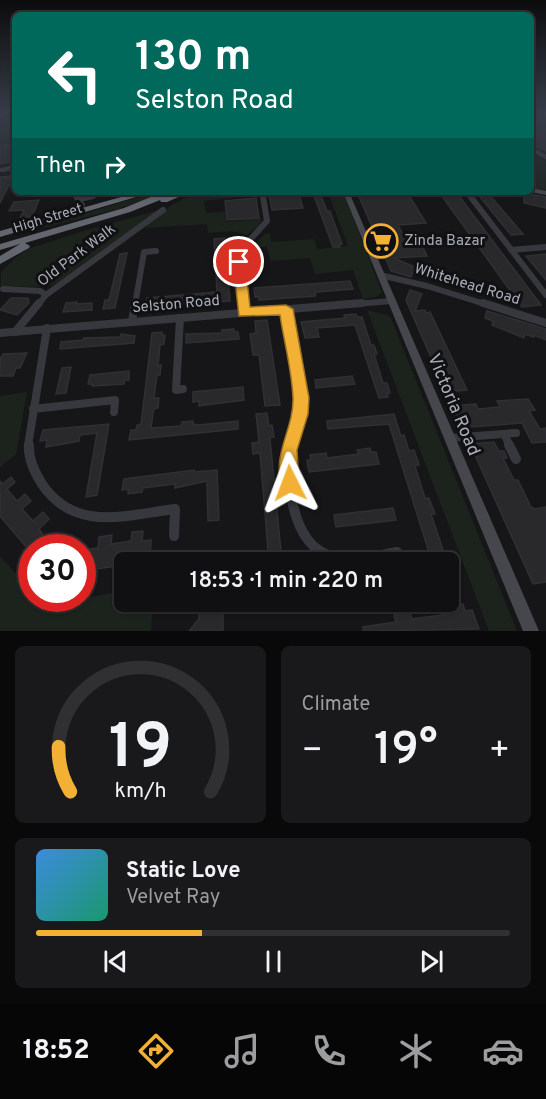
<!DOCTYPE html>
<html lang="en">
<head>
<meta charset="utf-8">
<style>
  :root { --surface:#101012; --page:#19191b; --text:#f1f3f6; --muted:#9c9d9f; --line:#303032; --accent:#f2b134 }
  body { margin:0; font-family:Overpass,sans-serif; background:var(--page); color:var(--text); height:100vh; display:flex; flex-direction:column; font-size:22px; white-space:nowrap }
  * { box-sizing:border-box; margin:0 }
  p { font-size:20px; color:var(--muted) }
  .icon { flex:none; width:33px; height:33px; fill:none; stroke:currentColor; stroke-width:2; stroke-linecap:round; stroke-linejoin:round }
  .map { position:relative; height:631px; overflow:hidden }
  .details { display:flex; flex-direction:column; gap:15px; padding:15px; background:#09090a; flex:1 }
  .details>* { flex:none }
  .hud { position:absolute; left:12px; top:12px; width:522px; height:183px; border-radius:9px; box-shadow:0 2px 4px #0004,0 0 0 2px var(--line); background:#00695c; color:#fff; overflow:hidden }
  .speed { position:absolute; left:18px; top:534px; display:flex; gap:12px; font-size:30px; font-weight:700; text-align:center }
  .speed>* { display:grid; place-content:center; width:78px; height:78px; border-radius:50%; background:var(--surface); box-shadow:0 2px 4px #0004,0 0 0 2px var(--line); line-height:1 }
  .speed .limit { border:9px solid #d22; background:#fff; color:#111 }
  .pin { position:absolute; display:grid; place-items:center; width:51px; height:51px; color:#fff; margin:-26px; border:3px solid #fff; border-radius:50%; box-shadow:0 2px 6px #0007 }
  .me { position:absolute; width:66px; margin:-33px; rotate:357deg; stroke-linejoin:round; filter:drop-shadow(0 0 4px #0008) }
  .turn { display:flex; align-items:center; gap:21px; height:126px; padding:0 24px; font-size:27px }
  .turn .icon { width:78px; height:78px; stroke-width:2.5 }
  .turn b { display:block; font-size:42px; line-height:51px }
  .then { display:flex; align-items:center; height:57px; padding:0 24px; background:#0003; gap:12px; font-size:22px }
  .big { font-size:45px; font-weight:600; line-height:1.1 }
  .details .card { flex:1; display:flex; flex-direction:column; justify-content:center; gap:9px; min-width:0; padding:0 21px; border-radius:9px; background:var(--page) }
  .details .dial { align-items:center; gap:0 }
  .dial svg { height:156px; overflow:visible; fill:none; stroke:var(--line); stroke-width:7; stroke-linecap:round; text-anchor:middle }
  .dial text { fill:var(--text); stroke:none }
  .song { display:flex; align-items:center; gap:18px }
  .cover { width:72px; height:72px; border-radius:9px; background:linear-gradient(135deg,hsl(210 70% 55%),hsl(160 70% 35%)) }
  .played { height:6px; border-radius:3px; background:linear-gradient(90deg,var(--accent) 35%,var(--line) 35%) }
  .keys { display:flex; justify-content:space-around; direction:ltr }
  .heat { display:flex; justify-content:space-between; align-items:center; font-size:33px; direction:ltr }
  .details .tiles { flex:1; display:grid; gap:15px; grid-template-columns:1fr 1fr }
  .card:last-child { grid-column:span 2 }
  .trip { position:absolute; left:114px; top:552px; width:345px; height:60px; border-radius:9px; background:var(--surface); box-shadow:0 2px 4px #0004,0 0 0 2px var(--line); font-weight:600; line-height:60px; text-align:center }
  .dock { display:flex; height:96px; justify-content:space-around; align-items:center; background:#060607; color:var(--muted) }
  .dock .icon { width:42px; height:42px }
  .dock .current { color:var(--accent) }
  .dock b { font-size:27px; color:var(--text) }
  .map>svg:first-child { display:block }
  .built { fill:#222225 }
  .green { fill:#1c231d }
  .building { fill:#29292c; stroke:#303034; stroke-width:1.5 }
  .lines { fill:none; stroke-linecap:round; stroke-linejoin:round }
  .street-far3 { stroke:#37383d; stroke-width:4.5 }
  .street-far2 { stroke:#37383d; stroke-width:6 }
  .street-far1 { stroke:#37383d; stroke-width:8 }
  .street { stroke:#37383d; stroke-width:10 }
  .secondary { fill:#45474d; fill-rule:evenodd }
  .highway { fill:#63666e; fill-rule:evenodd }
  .route { fill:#f2b134; stroke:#9d7322; stroke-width:1.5 }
  .labels { text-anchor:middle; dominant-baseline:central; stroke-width:6; stroke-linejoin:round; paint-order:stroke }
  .far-street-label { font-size:14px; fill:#a8adb8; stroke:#111113 }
  .poi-label { font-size:15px; fill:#a8adb8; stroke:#111113; text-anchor:start }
  .street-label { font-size:15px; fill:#a8adb8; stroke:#111113 }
  .near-street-label { font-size:18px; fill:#a8adb8; stroke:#111113 }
</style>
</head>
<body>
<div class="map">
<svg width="546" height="631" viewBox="0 0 546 631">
  <rect width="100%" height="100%" fill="#161618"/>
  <path class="built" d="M6 114H15V142L0 145V122Z"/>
  <g class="green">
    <path d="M531 153 546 161V191L531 188Z"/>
    <path d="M156 192H166L115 210 6 237Z"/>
    <path d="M196 192H247V196L204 201 206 213 225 212 226 222 261 219 260 224 247 235 232 231 208 233 207 224 146 228 147 224 172 205Z"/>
    <path d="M328 192H343L382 292 376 297 363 299 353 270 315 274 310 258 271 261 267 247H251L265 234 270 233 271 242 314 239 317 249 348 246Z"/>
    <path d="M159 210 57 283 46 287 1 286V272L14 259 28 249 80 232Z"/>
    <path d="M367 310 390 316 517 631H489Z"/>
    <path d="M27 392 16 454 0 467V396Z"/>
    <path d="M0 556 31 591 32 598 38 599 44 605 124 591V602H153L151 631H0Z"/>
  </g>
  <g class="building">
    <path d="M531 114H546V151L531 144Z"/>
    <path d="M15 144V161L0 164V145Z"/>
    <path d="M15 176V183H10L0 203V177Z"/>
    <path d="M357 192H407L426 223 398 225 409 246 422 245 427 256 393 258 415 267 411 277 391 271Z"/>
    <path d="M439 192H456L541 305 522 307Z"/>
    <path d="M476 192H487L523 234 511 235Z"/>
    <path d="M313 193H320L327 211H330L342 244 339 245 340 247H333Z"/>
    <path d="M524 193 546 197V208L524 203Z"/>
    <path d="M299 194 303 208 272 210 269 195Z"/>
    <path d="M256 198 259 218 227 220 225 201Z"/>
    <path d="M39 200 32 217 20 218 24 210 9 211 14 202Z"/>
    <path d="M225 238 230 301 146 307 147 298 217 292 214 239Z"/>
    <path d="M127 253 115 308 103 309 105 300H109L120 254Z"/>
    <path d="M546 254V280L526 256Z"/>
    <path d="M432 268 457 276 454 283 429 275Z"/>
    <path d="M350 281 353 289 316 292 315 296 259 300V297H255L254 288Z"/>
    <path d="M410 290 422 294 415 311 425 310 426 313 430 312 467 390 446 392 406 300Z"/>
    <path d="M11 298H28L29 303 17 315 0 310Z"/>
    <path d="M77 302 76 304 92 303V310L63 312 66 303Z"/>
    <path d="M487 311 546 329V340L534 335V337L524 334V338L492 325 493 321 485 318Z"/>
    <path d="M356 314 357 317H362L371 345H374L377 354H374L383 383H387L390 393H387L388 397 379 398 355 325 317 328 319 337 305 338 301 322 345 318 344 315Z"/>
    <path d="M267 320 280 405 265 406 259 355H253L250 334 256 333 255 321Z"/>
    <path d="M234 329V332H238L239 339 186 343V334L222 333V330Z"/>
    <path d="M162 332V335H165L164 344 160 345 158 366 161 365 160 375H157L154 398H159L158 408 154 409 153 413 151 428 181 426 182 422 193 421V424L198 425 238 421V429L129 440 131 430H136L137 425 141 424 152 333Z"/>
    <path d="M121 334 135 336 134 343 60 349 61 342 83 340 84 338 120 337Z"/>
    <path d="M27 353 20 368H16L13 376H0V359L3 354Z"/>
    <path d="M71 367 66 393 56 394 62 368Z"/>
    <path d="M129 371V380H125L124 384 92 386V384H88L90 375Z"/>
    <path d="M352 376 355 384 316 388 315 380Z"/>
    <path d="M243 387 244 400 199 406V401L193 402V392Z"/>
    <path d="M528 399 535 410 529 411 540 429 546 428V442L532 443 522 423 471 427 469 423 460 424 452 406 476 404 478 409 500 407 497 401Z"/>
    <path d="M267 413 269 426 272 425 274 437 270 438 282 562H269L260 453 253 454 252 443 259 442 256 414Z"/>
    <path d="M394 414 401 436 404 435 409 451 414 450 419 465 415 466 425 498H429L435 514H431L447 562H432L389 424 328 429 327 421Z"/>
    <path d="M109 424 97 495 86 497 97 433 80 435 79 441 46 447 47 440 40 441 43 430Z"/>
    <path d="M494 442 499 451H504L507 458H503L514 480H518L531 507 535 509 546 507V582L533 584 470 444Z"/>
    <path d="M370 448 371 452H376L379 464 309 472 307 460H311L310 455 326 453 327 458 359 454 357 450Z"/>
    <path d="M194 470V472L217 470 219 520 208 521 207 481 175 488V484L143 488 142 492 128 494V489L122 490 124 479Z"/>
    <path d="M11 477 15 482 7 489 17 501 25 494 31 501 22 509 33 521 43 512 49 519 39 529 43 535 28 549 0 516V481L2 484Z"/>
    <path d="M393 508 396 520 336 527 334 515Z"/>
    <path d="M143 531 142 541 151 540 150 561 124 562V565L82 571V550L98 548 99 537 112 535 111 544 131 541 132 532Z"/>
    <path d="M199 602H238V606L223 608V631H189L199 619Z"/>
    <path d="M463 604 465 611 472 610 479 629 363 631V627L396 622 394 615 410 612 412 619 449 614 447 606Z"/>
  </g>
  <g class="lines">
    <g class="street-far3">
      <path d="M531 149 546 157"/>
      <path d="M2 170 15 167"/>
      <path d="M74 192 77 197"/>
      <path d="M262 192 263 197"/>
      <path d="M467 192 471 197"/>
      <path d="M87 197 108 192"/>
    </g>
    <g class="street-far2">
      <path d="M76 196 82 205"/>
      <path d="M470 196 546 295"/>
      <path d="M79 199 93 196"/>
      <path d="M511 250 546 247"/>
      <path d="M380 275 427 286 488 305"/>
      <path d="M3 289 40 291 46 295"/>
      <path d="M38 305 46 295 163 210"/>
      <path d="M135 305 144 252 156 251"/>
      <path d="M243 305 239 269 241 253 247 243 267 221 263 196"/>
      <path d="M344 305 391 301"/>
    </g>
    <g class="street-far1">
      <path d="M243 303 244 312"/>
      <path d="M483 303 546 323"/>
      <path d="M286 309 298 367 301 400 289 446"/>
      <path d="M180 318 176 390 183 389"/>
      <path d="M132 322 135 303"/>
      <path d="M15 332 39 303"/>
      <path d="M0 333 362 303"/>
      <path d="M33 409 115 400 114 412"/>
      <path d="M505 436 510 446"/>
      <path d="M449 438 516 433"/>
      <path d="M28 446 47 328"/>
    </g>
    <g class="street">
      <path d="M29 445C28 458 35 473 42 484 75 533 126 515 175 509L174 536"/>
      <path d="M290 445C287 464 289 486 293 505 307 567 345 563 397 552"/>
      <path d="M509 445 516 459"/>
    </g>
    <g class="secondary">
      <path d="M0 114H4L0 118Z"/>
      <path d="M531 188 546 191V195L531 192Z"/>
      <path d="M343 192H349L539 631H523Z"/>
    </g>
    <g class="highway">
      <path d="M139 192H153L0 237V231Z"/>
      <path d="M163 192H190L167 202H161L160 200 130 212 25 243 30 246 29 248 0 264V256L20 244 0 250V244L124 208Z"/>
    </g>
  </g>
  <linearGradient id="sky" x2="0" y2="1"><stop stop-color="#0c0c0d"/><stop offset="0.56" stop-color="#363c48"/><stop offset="1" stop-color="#363c48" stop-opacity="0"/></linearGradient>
  <rect width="546" height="203" fill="url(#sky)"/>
  <path class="route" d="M239 258 245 262 250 307 286 305 293 309 309 398 308 414 297 450 299 483 297 490 290 492 283 490C270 456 294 430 293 398 292 371 284 342 280 315L239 316 233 262Z"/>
  <defs>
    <g id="supermarket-ring" transform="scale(1.725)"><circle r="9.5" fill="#111113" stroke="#f2b134" stroke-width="1.5"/><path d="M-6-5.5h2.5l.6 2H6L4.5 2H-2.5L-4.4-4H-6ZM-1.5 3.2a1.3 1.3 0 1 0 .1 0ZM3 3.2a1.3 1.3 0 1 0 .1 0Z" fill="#f2b134"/></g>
  </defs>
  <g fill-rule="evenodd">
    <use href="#supermarket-ring" x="381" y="241"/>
  </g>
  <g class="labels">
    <g class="far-street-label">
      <text transform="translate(48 219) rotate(-17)">High Street</text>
    </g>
    <g class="poi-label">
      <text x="404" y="241">Zinda Bazar</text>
    </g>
    <g class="street-label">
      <text transform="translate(77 256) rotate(-37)">Old Park Walk</text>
      <text transform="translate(467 285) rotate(17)">Whitehead Road</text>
      <text transform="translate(176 305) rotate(-5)">Selston Road</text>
    </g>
    <g class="near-street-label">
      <text transform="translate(453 405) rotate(67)">Victoria Road</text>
    </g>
  </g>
</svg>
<div class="speed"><div class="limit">30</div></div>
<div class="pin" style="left:239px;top:262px;background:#d93025"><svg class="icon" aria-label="arrive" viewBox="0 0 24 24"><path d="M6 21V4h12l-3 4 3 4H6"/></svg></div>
<svg class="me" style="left:290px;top:483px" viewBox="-20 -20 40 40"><path d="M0-17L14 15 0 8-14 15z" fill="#f2b134" stroke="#fff" stroke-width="4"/></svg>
<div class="trip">18:53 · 1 min · 220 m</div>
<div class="hud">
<div class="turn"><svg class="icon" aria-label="left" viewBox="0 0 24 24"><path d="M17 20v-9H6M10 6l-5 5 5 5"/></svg><div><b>130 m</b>Selston Road</div></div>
<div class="then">Then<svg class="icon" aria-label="right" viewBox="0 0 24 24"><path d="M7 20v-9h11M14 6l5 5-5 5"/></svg></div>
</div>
</div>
<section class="details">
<div class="tiles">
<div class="card dial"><svg viewBox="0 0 100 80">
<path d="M14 69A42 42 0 1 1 86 69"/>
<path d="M14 69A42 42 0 0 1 8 46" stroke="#f2b134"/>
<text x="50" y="56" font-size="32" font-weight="700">19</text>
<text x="50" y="72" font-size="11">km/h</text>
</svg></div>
<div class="card"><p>Climate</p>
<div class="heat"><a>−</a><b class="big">19°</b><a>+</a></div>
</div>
<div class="card">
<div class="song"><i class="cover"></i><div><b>Static Love</b><p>Velvet Ray</p></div></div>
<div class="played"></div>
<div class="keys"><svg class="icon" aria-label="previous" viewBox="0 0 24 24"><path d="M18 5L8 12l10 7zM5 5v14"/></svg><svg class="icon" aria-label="pause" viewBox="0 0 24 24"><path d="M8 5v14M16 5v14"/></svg><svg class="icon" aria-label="next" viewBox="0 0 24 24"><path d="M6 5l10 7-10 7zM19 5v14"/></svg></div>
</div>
</div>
</section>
<nav class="dock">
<b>18:52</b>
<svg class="icon current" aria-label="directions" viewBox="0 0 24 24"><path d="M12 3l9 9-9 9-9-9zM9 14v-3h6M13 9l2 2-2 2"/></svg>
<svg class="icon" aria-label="music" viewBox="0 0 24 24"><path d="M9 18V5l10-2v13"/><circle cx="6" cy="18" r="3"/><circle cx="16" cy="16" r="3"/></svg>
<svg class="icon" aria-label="phone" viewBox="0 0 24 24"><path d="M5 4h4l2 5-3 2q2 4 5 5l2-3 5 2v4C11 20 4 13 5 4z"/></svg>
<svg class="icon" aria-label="climate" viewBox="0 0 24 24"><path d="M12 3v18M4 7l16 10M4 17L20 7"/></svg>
<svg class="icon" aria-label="car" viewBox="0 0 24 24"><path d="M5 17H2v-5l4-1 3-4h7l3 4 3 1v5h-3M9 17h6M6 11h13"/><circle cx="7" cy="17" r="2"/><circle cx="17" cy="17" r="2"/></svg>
</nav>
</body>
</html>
